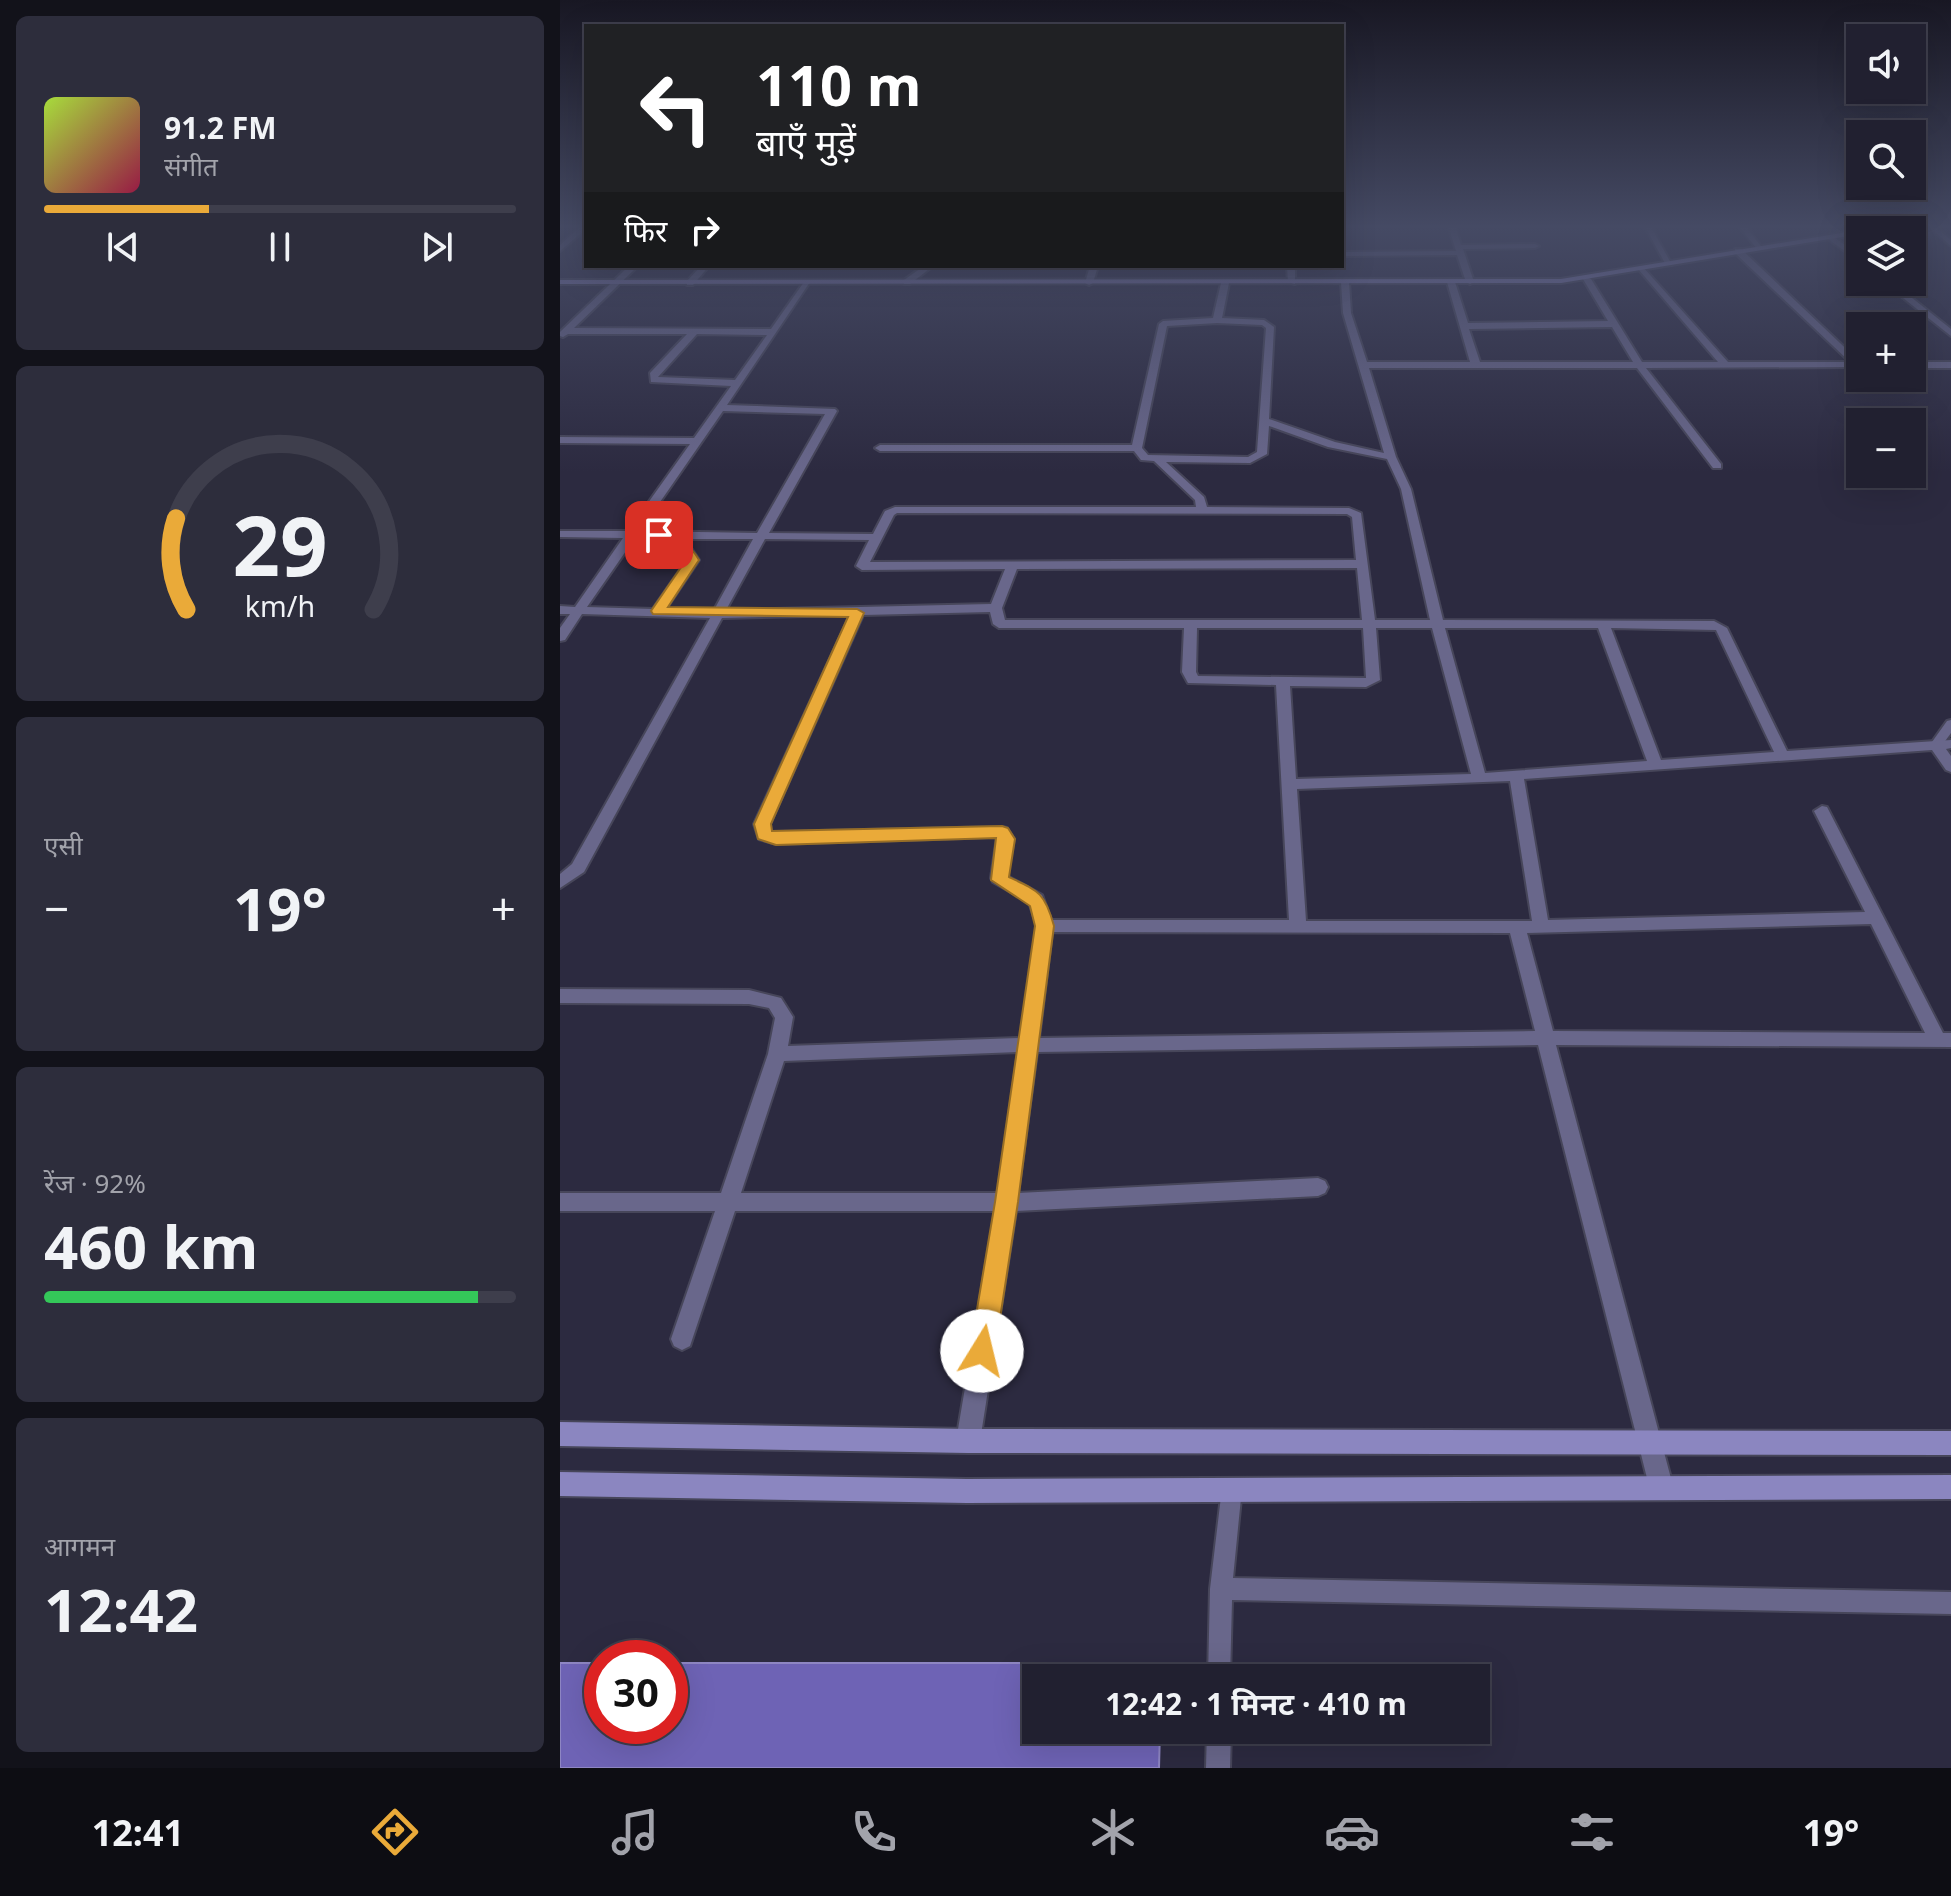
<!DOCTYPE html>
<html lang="hi">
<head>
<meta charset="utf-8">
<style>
  :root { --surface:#212030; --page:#2d2d3c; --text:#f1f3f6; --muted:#a2a3ab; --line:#3e3e4c; --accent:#eaaa39 }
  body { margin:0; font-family:"Noto Sans","Noto Sans Devanagari",sans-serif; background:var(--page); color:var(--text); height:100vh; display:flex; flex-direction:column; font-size:30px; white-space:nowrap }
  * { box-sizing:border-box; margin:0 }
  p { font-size:26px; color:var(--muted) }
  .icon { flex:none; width:44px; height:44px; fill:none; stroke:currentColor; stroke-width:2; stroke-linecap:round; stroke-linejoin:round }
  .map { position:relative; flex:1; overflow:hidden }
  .drawer { display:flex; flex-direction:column; gap:16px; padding:16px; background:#12121a; width:560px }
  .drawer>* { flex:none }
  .hud { position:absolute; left:24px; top:24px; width:760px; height:244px; border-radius:0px; box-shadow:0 8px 32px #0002,0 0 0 2px var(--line); background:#202124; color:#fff; overflow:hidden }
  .tools { position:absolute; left:1286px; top:24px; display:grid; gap:16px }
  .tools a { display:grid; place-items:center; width:80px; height:80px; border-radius:0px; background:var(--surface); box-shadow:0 8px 32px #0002,0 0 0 2px var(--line); font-size:40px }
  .speed { position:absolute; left:24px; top:1640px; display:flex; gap:16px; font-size:40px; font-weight:700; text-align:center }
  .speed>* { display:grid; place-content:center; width:104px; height:104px; border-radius:50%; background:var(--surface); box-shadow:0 8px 32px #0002,0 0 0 2px var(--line); line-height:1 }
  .speed .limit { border:12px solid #d22; background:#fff; color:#111 }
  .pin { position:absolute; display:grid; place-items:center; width:68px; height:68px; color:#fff; margin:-34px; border-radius:16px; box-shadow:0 4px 12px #0006 }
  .me { position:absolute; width:88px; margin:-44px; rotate:9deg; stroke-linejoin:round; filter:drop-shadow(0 0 6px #0008) }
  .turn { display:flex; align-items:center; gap:28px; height:168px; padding:0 40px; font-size:36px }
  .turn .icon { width:104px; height:104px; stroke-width:2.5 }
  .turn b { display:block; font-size:56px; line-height:68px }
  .then { display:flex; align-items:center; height:76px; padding:0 40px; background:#0003; gap:16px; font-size:30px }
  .big { font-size:60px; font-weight:700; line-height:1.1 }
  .drawer .card { flex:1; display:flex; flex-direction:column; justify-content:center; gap:12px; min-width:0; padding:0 28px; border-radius:12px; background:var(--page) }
  .drawer .dial { align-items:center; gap:0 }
  .dial svg { height:208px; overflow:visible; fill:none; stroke:var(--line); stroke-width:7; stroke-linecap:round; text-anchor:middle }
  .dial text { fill:var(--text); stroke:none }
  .song { display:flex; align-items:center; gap:24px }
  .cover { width:96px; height:96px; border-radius:12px; background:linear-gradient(135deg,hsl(80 70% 55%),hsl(340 70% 35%)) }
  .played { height:8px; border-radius:4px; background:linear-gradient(90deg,var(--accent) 35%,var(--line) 35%) }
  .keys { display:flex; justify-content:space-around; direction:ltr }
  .heat { display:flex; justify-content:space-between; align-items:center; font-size:44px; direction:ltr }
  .charge { height:12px; border-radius:6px; background:linear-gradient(90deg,#34c759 92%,var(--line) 0) }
  .trip { position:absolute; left:462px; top:1664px; width:468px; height:80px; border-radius:0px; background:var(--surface); box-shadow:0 8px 32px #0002,0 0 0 2px var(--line); font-weight:700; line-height:80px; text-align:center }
  .tab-bar { display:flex; height:128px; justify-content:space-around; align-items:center; background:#0d0d13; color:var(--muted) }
  .tab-bar .icon { width:56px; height:56px }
  .tab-bar .on { color:var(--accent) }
  .tab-bar b { font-size:36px; color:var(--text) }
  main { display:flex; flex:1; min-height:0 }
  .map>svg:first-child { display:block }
  .water { fill:#6e63b5; stroke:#8e86c3; stroke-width:2 }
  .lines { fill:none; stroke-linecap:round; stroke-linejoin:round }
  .lane-casing { stroke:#47465a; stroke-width:4 }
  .street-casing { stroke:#47465a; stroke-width:4 }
  .secondary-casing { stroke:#47465a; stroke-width:4 }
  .lane { fill:#69678b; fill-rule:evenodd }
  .street { fill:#69678b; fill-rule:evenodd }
  .secondary { fill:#8b86c0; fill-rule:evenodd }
  .route { fill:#eaaa39; stroke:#986e25; stroke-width:2 }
</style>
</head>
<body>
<main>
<section class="drawer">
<div class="card">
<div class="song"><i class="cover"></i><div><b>91.2 FM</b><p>संगीत</p></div></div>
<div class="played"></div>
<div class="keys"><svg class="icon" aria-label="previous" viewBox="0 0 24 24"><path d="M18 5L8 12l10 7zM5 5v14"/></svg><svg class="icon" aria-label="pause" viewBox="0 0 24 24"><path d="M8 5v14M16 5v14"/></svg><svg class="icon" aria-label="next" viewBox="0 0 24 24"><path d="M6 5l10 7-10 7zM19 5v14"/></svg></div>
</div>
<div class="card dial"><svg viewBox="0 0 100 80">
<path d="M14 69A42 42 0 1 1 86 69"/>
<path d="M14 69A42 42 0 0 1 10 34" stroke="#eaaa39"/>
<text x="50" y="56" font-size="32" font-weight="700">29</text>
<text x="50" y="72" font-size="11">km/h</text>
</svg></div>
<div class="card"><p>एसी</p>
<div class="heat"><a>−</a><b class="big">19°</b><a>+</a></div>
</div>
<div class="card"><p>रेंज · 92%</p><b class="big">460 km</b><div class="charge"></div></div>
<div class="card"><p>आगमन</p><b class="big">12:42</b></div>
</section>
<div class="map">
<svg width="1391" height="1768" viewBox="0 0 1391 1768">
  <rect width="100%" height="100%" fill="#2c2a40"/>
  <path class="water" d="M0 1663H42V1726H110V1663H604L603 1678H476V1730H600L599 1768H0Z"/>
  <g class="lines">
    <g class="lane-casing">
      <g id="lane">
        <path d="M1367 225H1373L1391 240V246Z"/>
        <path d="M1391 720V733L1380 748H1372L1370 745 1372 742 1387 721Z"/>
        <path d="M672 1478 679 1481 682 1488 673 1578 1391 1592V1614L672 1600 670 1678H648L650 1589 662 1488 665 1481Z"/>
        <path d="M647 1730H671L670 1768H646Z"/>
      </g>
    </g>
    <g class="street-casing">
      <g id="street">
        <path d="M22 225H26V229L0 251V245Z"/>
        <path d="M888 225H895L901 245 975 244 979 246 975 248 903 249 914 282 910 284 906 282 897 255 782 256V252L896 251Z"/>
        <path d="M1084 225H1090L1112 265H1106Z"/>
        <path d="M1178 225H1185L1203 249H1197Z"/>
        <path d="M1280 225H1288L1297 233 1290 235Z"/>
        <path d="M1271 235 1300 256V262L1268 239Z"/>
        <path d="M1175 249H1181L1300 362V367L1086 368 1161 464V468H1153L1077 368H809L836 457 851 489 883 620 1154 621 1167 628 1227 751 1391 740V748L1386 749 1391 756V772L1386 770 1372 750 964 779 988 920 1305 912 1254 811 1262 806 1267 807 1383 1033H1391V1047L996 1045 1113 1486 1109 1494 1101 1498 1093 1494 1089 1486 978 1045 477 1052 458 1193 758 1178 765 1181 768 1187 765 1193 758 1196 456 1211 420 1441 416 1449 408 1453 400 1449 396 1441 435 1211H175L130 1346 122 1350 114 1346 111 1339 155 1211H0V1193H161L208 1054 215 1018 209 1008 189 1004 0 1003V989L189 990 221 998 233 1017 228 1046 461 1038 477 926 469 902 433 882 431 878 437 837 216 844 199 839 194 824 290 615 162 618 24 872 0 888V874L12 864 150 618 22 614 5 640 0 641V628L10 614H0V606L15 607 63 538 0 537V531H68L130 444 0 443V437L134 438 171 386 91 382 90 373 127 334H8L3 337 0 336V332L69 266H78L14 328 211 329 244 282H250L167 405 275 409 277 411 209 533 313 534 325 511 335 507H636L635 500 594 461 581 460 574 451H320L315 448 320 445H572L599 324 603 321 653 318 661 283 665 281 669 283 662 318 704 320 714 327 709 419 775 442 824 453 783 313 781 282 785 280 789 282 791 313 807 362H910L887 282 891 280 895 282 908 323 1048 321 1023 279 1027 277 1031 279 1082 362H1158L1079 270 1082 266 1168 362H1290L1175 253ZM657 323 702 325 706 328 697 452 688 457 588 455 582 448 607 326ZM1052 327 1073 362H920L909 329ZM137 334 207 335 175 380 98 377ZM163 411 265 414 197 533 80 531ZM709 426 768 447 827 459 841 489 870 620H815L801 513 789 508 647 507 644 497 606 462 690 463 707 454ZM337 513 787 514 792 517 796 560 310 562 334 515ZM75 538C94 538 116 542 127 560L93 609 27 607ZM114 539H193L154 610 106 609 139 560 131 548ZM205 539 309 540 296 566 302 570 445 569 431 604 166 610ZM797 568 802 620H445L442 608 457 569ZM430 612 433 624 439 628H624L622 672 628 683 716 685 729 920H491L482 895 447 876 454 839 447 828 442 827 211 832 210 824 303 615ZM637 628H803L806 678 638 676 636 672ZM816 628H872L911 774 736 779 730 686 806 687 820 680ZM885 628H1038L1087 761 925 773ZM1051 628 1156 630 1214 752 1101 760ZM950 781 972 921H746L737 789ZM1311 924 1365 1033 993 1031 967 933ZM492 932 950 933 975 1031 479 1038ZM458 1052 438 1193H181L224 1061Z"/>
        <path d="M141 266H149L133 285H127V281Z"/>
        <path d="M364 266H373L350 284H344V280Z"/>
        <path d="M530 266H538L533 283 529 285 525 283Z"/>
        <path d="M727 266H735V284L728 282Z"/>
        <path d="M1323 282H1332L1391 329V336Z"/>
        <rect x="1352" y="362" width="39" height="6"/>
      </g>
    </g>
    <g class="secondary-casing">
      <g id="secondary">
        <path d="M1356 225H1378L1346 230H1319Z"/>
        <path d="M1300 230V234L1001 283 0 284V280L1001 279Z"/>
        <path d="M0 1422 408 1429 1391 1431V1455L408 1453 0 1446Z"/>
        <path d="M0 1472 407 1479 1391 1475V1499L407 1503 0 1496Z"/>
      </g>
    </g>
    <use href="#lane" class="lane"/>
    <use href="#street" class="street"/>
    <use href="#secondary" class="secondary"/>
  </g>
  <linearGradient id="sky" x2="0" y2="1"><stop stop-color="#181723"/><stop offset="0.48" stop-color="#454a64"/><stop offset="1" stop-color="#454a64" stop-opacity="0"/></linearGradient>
  <rect width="1391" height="472" fill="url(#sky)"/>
  <path class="route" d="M95 532C112 531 131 545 139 560L108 607 297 609 304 613 211 824 212 831 442 826 448 828 455 839 449 877C479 891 485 893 494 926L458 1202 435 1351 431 1360 422 1364 414 1360 410 1351 435 1202 475 926 470 906 431 880 436 838 216 845 198 839 194 824 288 617 93 614 91 611 126 560 122 552 95 538Z"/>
</svg>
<div class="tools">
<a><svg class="icon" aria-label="sound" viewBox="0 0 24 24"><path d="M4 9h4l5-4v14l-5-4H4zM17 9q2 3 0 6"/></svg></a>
<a><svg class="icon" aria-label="search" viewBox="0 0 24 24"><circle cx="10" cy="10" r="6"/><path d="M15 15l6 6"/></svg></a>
<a><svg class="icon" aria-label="layers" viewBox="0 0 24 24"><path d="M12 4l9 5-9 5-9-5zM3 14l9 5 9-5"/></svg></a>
<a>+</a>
<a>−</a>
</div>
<div class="speed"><div class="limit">30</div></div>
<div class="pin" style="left:99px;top:535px;background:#d93025"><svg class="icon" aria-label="arrive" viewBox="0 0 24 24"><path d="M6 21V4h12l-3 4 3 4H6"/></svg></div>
<svg class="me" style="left:422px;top:1351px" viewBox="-20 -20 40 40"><circle r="19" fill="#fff"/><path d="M0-13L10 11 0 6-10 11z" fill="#eaaa39"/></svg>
<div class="trip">12:42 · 1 मिनट · 410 m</div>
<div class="hud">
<div class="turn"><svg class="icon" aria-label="left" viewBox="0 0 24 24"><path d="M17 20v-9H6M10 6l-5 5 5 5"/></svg><div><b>110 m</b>बाएँ मुड़ें</div></div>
<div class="then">फिर<svg class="icon" aria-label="right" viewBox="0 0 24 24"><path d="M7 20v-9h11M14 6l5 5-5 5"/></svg></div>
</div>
</div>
</main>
<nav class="tab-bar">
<b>12:41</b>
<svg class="icon on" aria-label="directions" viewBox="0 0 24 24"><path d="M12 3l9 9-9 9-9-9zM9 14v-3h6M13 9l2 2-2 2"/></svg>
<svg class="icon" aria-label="music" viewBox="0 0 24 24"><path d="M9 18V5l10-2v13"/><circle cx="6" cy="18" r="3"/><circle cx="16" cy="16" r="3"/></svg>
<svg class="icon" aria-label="phone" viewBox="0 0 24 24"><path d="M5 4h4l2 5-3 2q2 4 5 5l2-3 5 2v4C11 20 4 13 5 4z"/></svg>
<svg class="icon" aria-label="climate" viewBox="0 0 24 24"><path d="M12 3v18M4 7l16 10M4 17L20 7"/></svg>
<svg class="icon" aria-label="car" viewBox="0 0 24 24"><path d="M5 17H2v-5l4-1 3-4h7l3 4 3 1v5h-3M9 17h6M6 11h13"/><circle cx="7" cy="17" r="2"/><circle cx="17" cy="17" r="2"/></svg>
<svg class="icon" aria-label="filters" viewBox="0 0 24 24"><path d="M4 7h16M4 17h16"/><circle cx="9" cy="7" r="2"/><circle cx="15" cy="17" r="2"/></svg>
<b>19°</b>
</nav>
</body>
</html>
